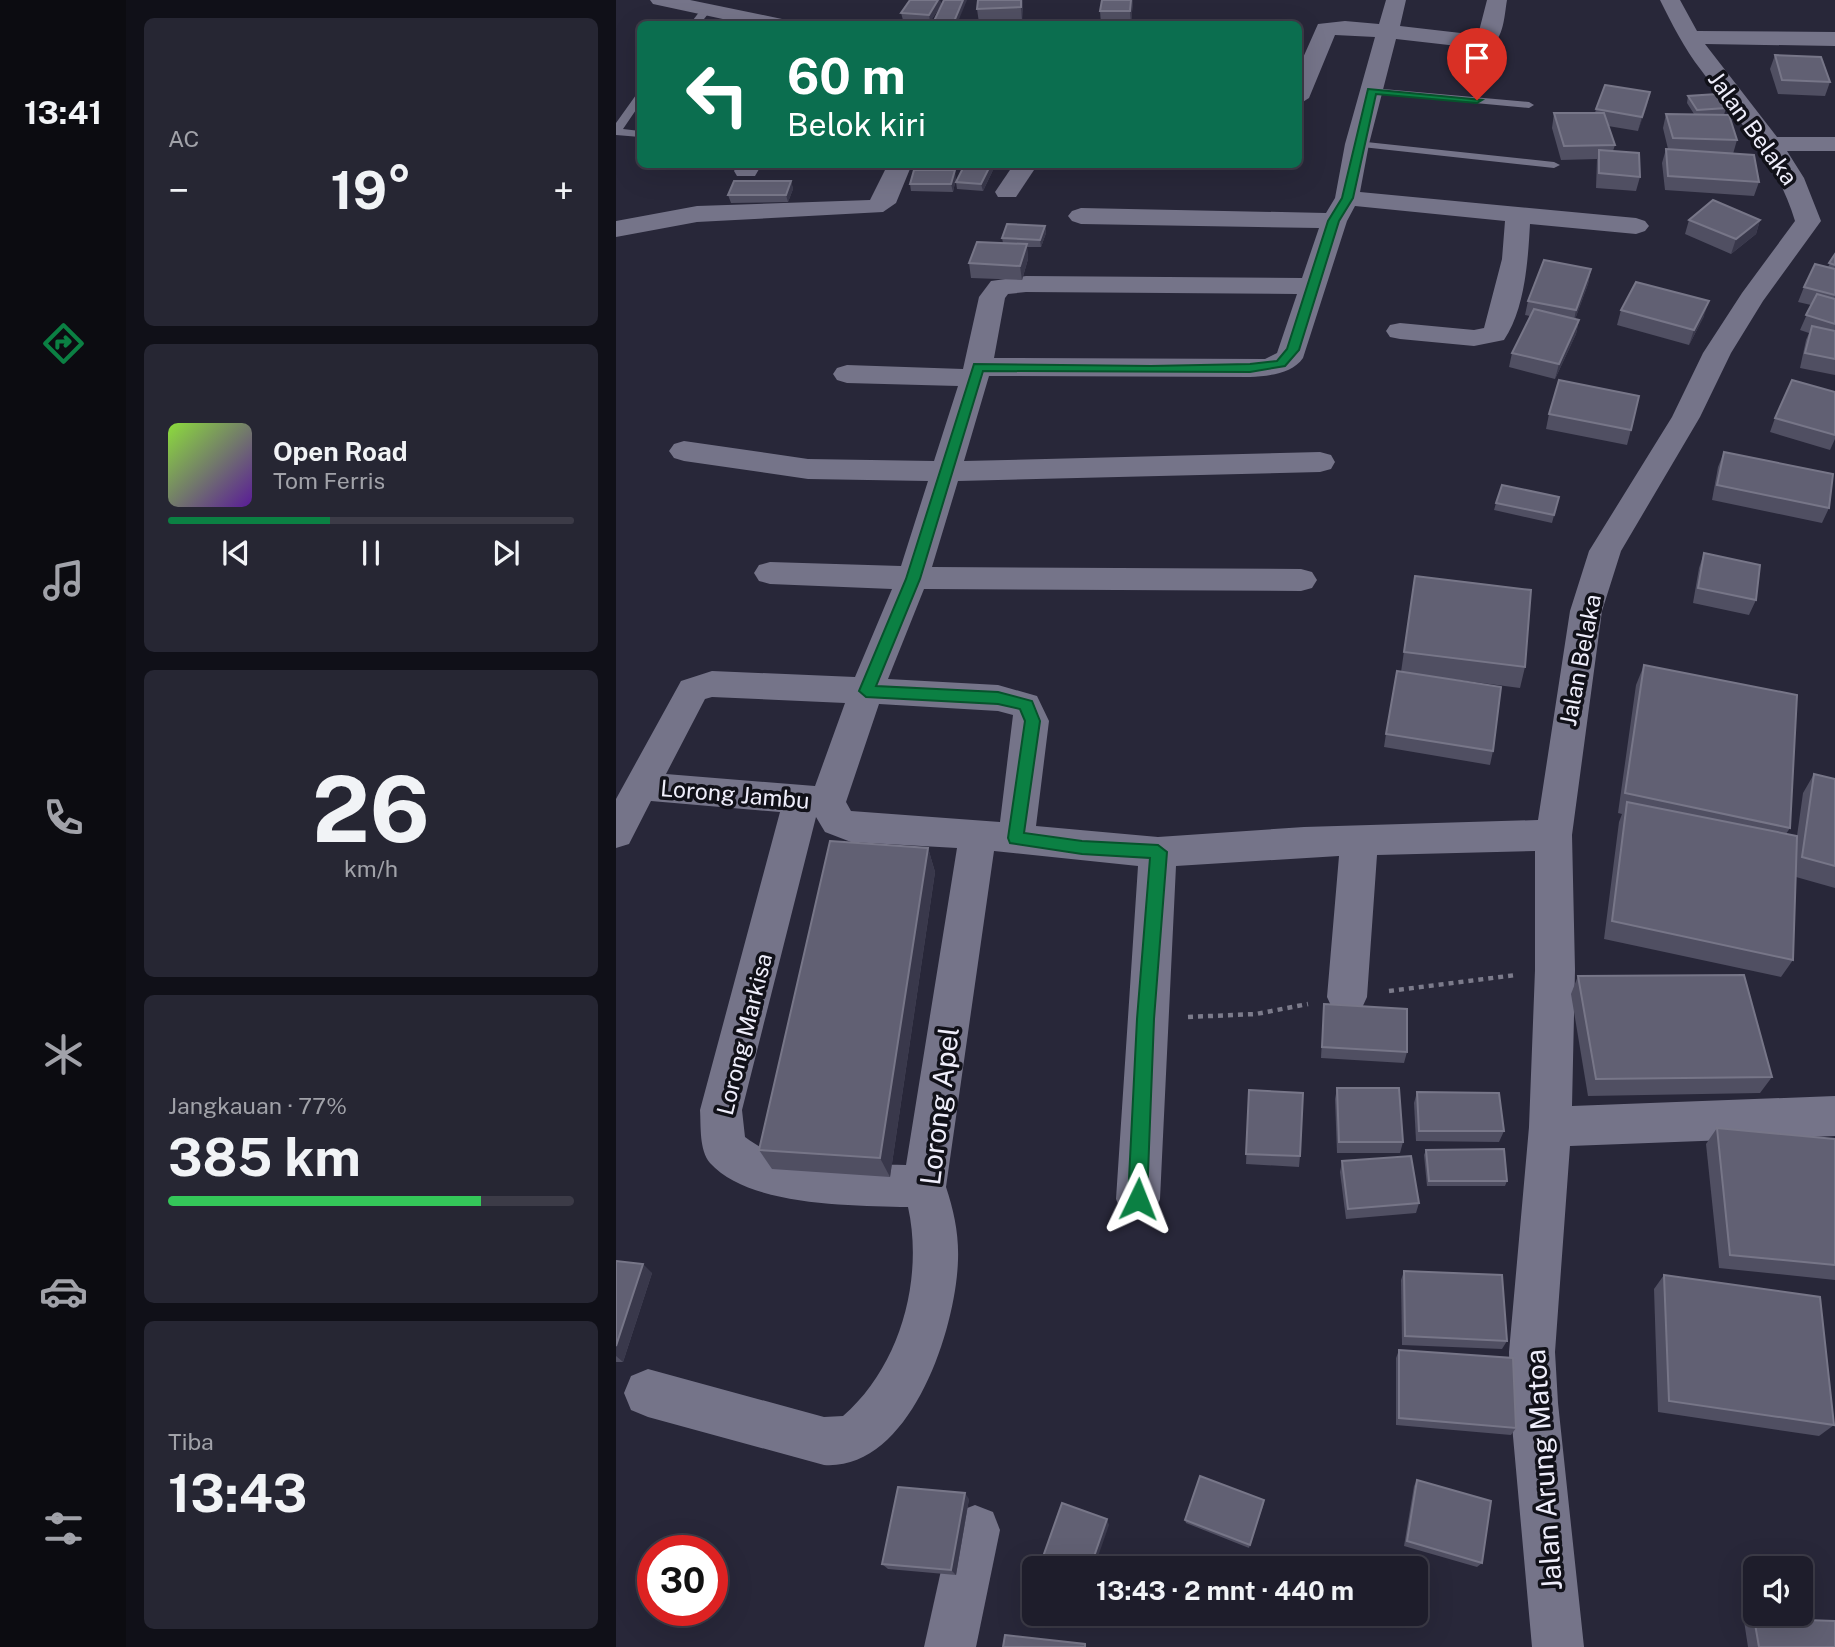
<!DOCTYPE html>
<html lang="id">
<head>
<meta charset="utf-8">
<style>
  :root { --surface:#1e1d2b; --page:#262633; --text:#f1f3f6; --muted:#a1a2a9; --line:#3c3b47; --accent:#0b8043 }
  body { margin:0; font-family:"Public Sans",sans-serif; background:var(--page); color:var(--text); height:100vh; display:flex; flex-direction:column; font-size:26px; white-space:nowrap }
  * { box-sizing:border-box; margin:0 }
  p { font-size:23px; color:var(--muted) }
  .icon { flex:none; width:38px; height:38px; fill:none; stroke:currentColor; stroke-width:2; stroke-linecap:round; stroke-linejoin:round }
  .map { position:relative; flex:1; overflow:hidden }
  .sheet { display:flex; flex-direction:column; gap:18px; padding:18px; background:#101018; width:490px }
  .sheet>* { flex:none }
  .top-card { position:absolute; left:21px; top:21px; width:665px; height:147px; border-radius:10px; box-shadow:0 7px 28px #0002,0 0 0 2px var(--line); background:#0b6e4f; color:#fff; overflow:hidden }
  .tools { position:absolute; left:1127px; top:1556px; display:grid; gap:14px }
  .tools a { display:grid; place-items:center; width:70px; height:70px; border-radius:10px; background:var(--surface); box-shadow:0 7px 28px #0002,0 0 0 2px var(--line); font-size:35px }
  .speed { position:absolute; left:21px; top:1535px; display:flex; gap:14px; font-size:35px; font-weight:700; text-align:center }
  .speed>* { display:grid; place-content:center; width:91px; height:91px; border-radius:50%; background:var(--surface); box-shadow:0 7px 28px #0002,0 0 0 2px var(--line); line-height:1 }
  .speed .limit { border:10px solid #d22; background:#fff; color:#111 }
  .pin { position:absolute; display:grid; place-items:center; width:60px; height:60px; color:#fff; margin:-72px -30px; border-radius:50% 50% 50% 0; rotate:-45deg; box-shadow:0 0 7px #0007 }
  .pin .icon { rotate:45deg }
  .me { position:absolute; width:77px; margin:-38px; rotate:2deg; stroke-linejoin:round; filter:drop-shadow(0 0 5px #0008) }
  .turn { display:flex; align-items:center; gap:24px; height:147px; padding:0 35px; font-size:32px }
  .turn .icon { width:91px; height:91px; stroke-width:2.5 }
  .turn b { display:block; font-size:49px; line-height:60px }
  .big { font-size:52px; font-weight:700; line-height:1.1 }
  .sheet .tile { flex:1; display:flex; flex-direction:column; justify-content:center; gap:10px; min-width:0; padding:0 24px; border-radius:10px; background:var(--page) }
  .sheet .dial { align-items:center; gap:0 }
  .dial b { font-size:91px; line-height:1 }
  .song { display:flex; align-items:center; gap:21px }
  .cover { width:84px; height:84px; border-radius:10px; background:linear-gradient(135deg,hsl(90 70% 55%),hsl(270 70% 35%)) }
  .played { height:7px; border-radius:4px; background:linear-gradient(90deg,var(--accent) 40%,var(--line) 40%) }
  .keys { display:flex; justify-content:space-around; direction:ltr }
  .heat { display:flex; justify-content:space-between; align-items:center; font-size:38px; direction:ltr }
  .charge { height:10px; border-radius:5px; background:linear-gradient(90deg,#34c759 77%,var(--line) 0) }
  .trip { position:absolute; left:406px; top:1556px; width:406px; height:70px; border-radius:10px; background:var(--surface); box-shadow:0 7px 28px #0002,0 0 0 2px var(--line); font-weight:700; line-height:70px; text-align:center }
  main { display:flex; flex:1; min-height:0 }
  .tabs { display:flex; flex-direction:column; width:126px; justify-content:space-around; align-items:center; background:#0c0c11; color:var(--muted) }
  .tabs .icon { width:49px; height:49px }
  .tabs .on { color:var(--accent) }
  .tabs b { font-size:32px; color:var(--text) }
  .map>svg:first-child { display:block }
  .lines { fill:none; stroke-linecap:round; stroke-linejoin:round }
  .path { stroke:#7c7b8b; stroke-width:4.5; stroke-dasharray:5 5; stroke-linecap:butt }
  .lane { fill:#757489; fill-rule:evenodd }
  .street { fill:#757489; fill-rule:evenodd }
  .wall { fill:#504f62 }
  .shaded-wall { fill:#39384b }
  .building { fill:#616073; stroke:#777688; stroke-width:2 }
  .route { fill:#0b8043; stroke:#07532c; stroke-width:2 }
  .labels { text-anchor:middle; dominant-baseline:central; stroke-width:7; stroke-linejoin:round; paint-order:stroke }
  .street-label { font-size:23px; fill:#efeefb; stroke:#111119 }
  .near-street-label { font-size:28px; fill:#efeefb; stroke:#111119 }
</style>
</head>
<body>
<main>
<nav class="tabs">
<b>13:41</b>
<svg class="icon on" aria-label="directions" viewBox="0 0 24 24"><path d="M12 3l9 9-9 9-9-9zM9 14v-3h6M13 9l2 2-2 2"/></svg>
<svg class="icon" aria-label="music" viewBox="0 0 24 24"><path d="M9 18V5l10-2v13"/><circle cx="6" cy="18" r="3"/><circle cx="16" cy="16" r="3"/></svg>
<svg class="icon" aria-label="phone" viewBox="0 0 24 24"><path d="M5 4h4l2 5-3 2q2 4 5 5l2-3 5 2v4C11 20 4 13 5 4z"/></svg>
<svg class="icon" aria-label="climate" viewBox="0 0 24 24"><path d="M12 3v18M4 7l16 10M4 17L20 7"/></svg>
<svg class="icon" aria-label="car" viewBox="0 0 24 24"><path d="M5 17H2v-5l4-1 3-4h7l3 4 3 1v5h-3M9 17h6M6 11h13"/><circle cx="7" cy="17" r="2"/><circle cx="17" cy="17" r="2"/></svg>
<svg class="icon" aria-label="filters" viewBox="0 0 24 24"><path d="M4 7h16M4 17h16"/><circle cx="9" cy="7" r="2"/><circle cx="15" cy="17" r="2"/></svg>
</nav>
<section class="sheet">
<div class="tile"><p>AC</p>
<div class="heat"><a>−</a><b class="big">19°</b><a>+</a></div>
</div>
<div class="tile">
<div class="song"><i class="cover"></i><div><b>Open Road</b><p>Tom Ferris</p></div></div>
<div class="played"></div>
<div class="keys"><svg class="icon" aria-label="previous" viewBox="0 0 24 24"><path d="M18 5L8 12l10 7zM5 5v14"/></svg><svg class="icon" aria-label="pause" viewBox="0 0 24 24"><path d="M8 5v14M16 5v14"/></svg><svg class="icon" aria-label="next" viewBox="0 0 24 24"><path d="M6 5l10 7-10 7zM19 5v14"/></svg></div>
</div>
<div class="tile dial"><b>26</b><p>km/h</p></div>
<div class="tile"><p>Jangkauan · 77%</p><b class="big">385 km</b><div class="charge"></div></div>
<div class="tile"><p>Tiba</p><b class="big">13:43</b></div>
</section>
<div class="map">
<svg width="1219" height="1647" viewBox="0 0 1219 1647">
  <rect width="100%" height="100%" fill="#282739"/>
  <g class="lines">
    <g class="path">
      <path d="M773 991 900 975"/>
      <path d="M572 1017 640 1014 692 1004"/>
    </g>
    <g class="lane">
      <path d="M87 7 96 9 84 24H74Z"/>
      <path d="M756 88 913 102 918 105 913 108 752 93 751 91Z"/>
      <path d="M24 94V104L7 129 24 131V137L0 135V123L20 95Z"/>
      <path d="M741 141 938 162 944 165 938 168 737 146V142Z"/>
    </g>
    <g class="street">
      <path d="M34 0H74L166 19 169 24H130L37 4Z"/>
      <path d="M770 0H790L784 26 862 35 871 0H891C888 17 888 44 868 49L780 39 753 144 744 192 1020 218 1029 221 1033 226 1029 231 1020 234 914 224C912 260 909 309 888 340L858 346 784 339 774 337 770 331 774 325 784 323 858 330 868 328 886 259 889 221 739 206 731 221 687 358C676 374 652 376 634 377L373 376 348 461 704 452 715 455 719 462 715 469 704 472 342 481 316 567 685 569 696 572 701 580 696 588 685 591 308 589 272 679 382 685 421 696 433 721 420 826 542 837 688 827 922 820 954 611 973 551 1056 417 1087 353 1126 293 1179 221C1161 161 1121 120 1085 70 1068 48 1056 24 1044 0H1064L1081 31 1219 32V46L1089 44 1161 137H1219V151H1171L1188 178 1205 221 1147 301 1115 353 1084 417 1005 551 986 611 956 835 959 970 956 1106 1219 1096V1136L954 1146 939 1352 942 1403 968 1647H916L894 1403 893 1352 913 1127 919 970V851L761 855 751 997 745 1010 731 1015 717 1010 711 997 723 856 560 866 544 1199 538 1214 522 1220 506 1214 500 1199 522 866 378 851 330 1187C338 1211 343 1235 342 1260 340 1330 294 1471 208 1465L32 1417 15 1410 8 1393 15 1376 32 1369 208 1417 227 1416C284 1367 308 1279 292 1207 237 1205 134 1207 94 1163 83 1150 85 1126 84 1110L164 812 35 801 13 844 0 848V799L65 681 96 671 239 677 276 589 154 584 143 581 138 573 143 565 154 562 285 566 312 481 192 479 68 461 58 458 53 451 58 444 68 441 192 459 318 461 342 386 231 383 221 380 217 374 221 368 231 365 347 369 363 297 375 281 410 276 686 278 703 228 465 224 456 221 452 216 456 211 465 208 710 213 719 198 729 144 759 37 719 35 693 98 682 105V69L702 24 729 21 763 24ZM410 292 681 294 661 353 649 359 378 358 389 298 392 294ZM96 697 229 703 199 786 50 774 89 699ZM263 704 382 711 397 715 384 822 235 811 230 802ZM200 817 209 832 235 842 341 848 290 1165C239 1164 171 1170 129 1137L126 1110Z"/>
      <path d="M122 164H146L139 176H121L118 171Z"/>
      <path d="M272 164H296L280 203 267 212 81 222 0 237V221L81 206 254 200Z"/>
      <path d="M398 164H422L400 197H382L379 192Z"/>
      <path d="M359 1505 377 1512 384 1530 360 1647H308L334 1530 341 1512Z"/>
    </g>
  </g>
  <g class="wall">
    <path d="M294 0H324L325 5 314 22 287 20 285 13Z"/>
    <path d="M362 0H407L406 21 363 23 361 9Z"/>
    <path d="M486 0H517L515 24H485L484 11Z"/>
    <path d="M1159 55 1214 82 1209 96 1162 94 1154 69Z"/>
    <path d="M1034 92 1022 131 992 126 999 145 997 151 1024 177 1020 191 980 188 981 159 945 160 936 128 938 113H979L980 109Z"/>
    <path d="M1072 96 1110 108 1108 115 1121 140 1117 154 1143 182 1138 196 1049 190 1046 163 1050 149H1052L1047 128 1050 114H1078L1071 103Z"/>
    <path d="M377 170 367 191 341 189 340 182Z"/>
    <path d="M340 178 337 192 295 191 294 184Z"/>
    <path d="M175 181 177 189 172 202 115 203 112 195Z"/>
    <path d="M1073 220H1144L1140 234 1115 254 1069 234Z"/>
    <path d="M429 226 430 233 425 247H411L412 259 406 280 355 278 353 263 387 243 386 238Z"/>
    <path d="M1219 254V375L1184 368 1190 340 1193 333 1184 330 1195 305 1182 302 1188 287 1212 267Z"/>
    <path d="M975 269 972 284 959 319 963 320 960 334 939 379 893 367 896 353 914 316 909 315 912 301Z"/>
    <path d="M1005 310 1088 316 1073 345 1001 325Z"/>
    <path d="M1219 392V439L1214 450 1154 432 1159 418Z"/>
    <path d="M933 414 1015 430 1011 445 930 429Z"/>
    <path d="M1108 452 1213 508 1206 523 1096 500 1102 467Z"/>
    <path d="M943 497 936 523 878 510 880 503Z"/>
    <path d="M1088 553 1140 600 1133 615 1077 603 1083 568Z"/>
    <path d="M799 576 909 667 904 688 797 674 877 751 874 765 768 747 770 734 785 672Z"/>
    <path d="M1028 665 1174 828 1170 834 1181 836 1187 793 1198 774 1219 779V888L1180 877 1177 960 1165 977 988 939 1003 822 1006 814 1002 813 1020 685Z"/>
    <path d="M312 848 319 872 274 1177 156 1169 143 1150Z"/>
    <path d="M962 976 1156 1077 1144 1093 972 1096 955 994Z"/>
    <path d="M708 1004 791 1052 788 1063 705 1058Z"/>
    <path d="M721 1088 787 1142 784 1153H721L719 1099Z"/>
    <path d="M633 1090 684 1156 683 1167 630 1164Z"/>
    <path d="M801 1092 888 1131 883 1142 800 1141 798 1103Z"/>
    <path d="M1101 1128 1219 1139V1280L1103 1268 1090 1144Z"/>
    <path d="M810 1150 891 1181 889 1186H811L808 1155Z"/>
    <path d="M726 1161 803 1203 800 1213 730 1219 724 1172Z"/>
    <path d="M0 1261 36 1273 7 1362H0Z"/>
    <path d="M788 1271 891 1341 886 1349 786 1345 785 1280Z"/>
    <path d="M1048 1275 1218 1425 1203 1436 1042 1412 1038 1289Z"/>
    <path d="M783 1350 900 1428 895 1435 780 1425V1358Z"/>
    <path d="M801 1480 866 1563 861 1567 788 1546 798 1486Z"/>
    <path d="M353 1499 340 1575 272 1569 266 1564Z"/>
    <path d="M648 1503 633 1548 570 1523 569 1520Z"/>
    <path d="M1138 1618 1219 1647H1132L1128 1621Z"/>
  </g>
  <g class="shaded-wall">
    <path d="M322 0H324L325 5 314 22 313 15Z"/>
    <path d="M347 0H351L341 24H337Z"/>
    <path d="M405 0H407L406 21 405 7Z"/>
    <path d="M515 0H517V2L515 24 514 11Z"/>
    <path d="M1034 92 1031 106 1022 131 1026 117Z"/>
    <path d="M375 164 377 170 367 191 365 184Z"/>
    <path d="M339 170 340 178 337 192 335 184Z"/>
    <path d="M175 181 177 189 172 202 170 195Z"/>
    <path d="M1144 220 1140 234 1115 254 1120 239Z"/>
    <path d="M429 226 430 233 425 247 424 240Z"/>
    <path d="M411 244 412 259 406 280 404 266Z"/>
    <path d="M975 269 972 284 957 325 960 310Z"/>
    <path d="M1093 301 1088 316 1073 345 1078 330Z"/>
    <path d="M963 320 960 334 939 379 943 364Z"/>
    <path d="M312 848 319 872 274 1177 264 1158Z"/>
    <path d="M27 1264 36 1273 7 1362 0 1356V1346Z"/>
    <path d="M349 1493 353 1499 340 1575 335 1570Z"/>
    <path d="M491 1519 493 1525 478 1568H474Z"/>
  </g>
  <g class="building">
    <path d="M294 0H322L313 15 285 13Z"/>
    <path d="M328 0H347L337 24 317 23Z"/>
    <path d="M362 0H405V7L361 9Z"/>
    <path d="M486 0H515L514 11H484Z"/>
    <path d="M1159 55 1205 57 1214 82 1166 80Z"/>
    <path d="M989 85 1034 92 1026 117 980 109Z"/>
    <path d="M1101 94 1110 108 1081 110 1072 96Z"/>
    <path d="M938 113H988L999 145 948 146Z"/>
    <path d="M1050 114 1113 115 1121 140 1057 138Z"/>
    <path d="M1050 149 1138 155 1143 182 1052 176Z"/>
    <path d="M983 150 1023 153 1024 177 983 173Z"/>
    <path d="M349 164H375L365 184 340 182Z"/>
    <path d="M298 170H339L335 184H294Z"/>
    <path d="M118 181H175L170 195H112Z"/>
    <path d="M1097 200 1144 220 1120 239 1073 220Z"/>
    <path d="M391 224 429 226 424 240 386 238Z"/>
    <path d="M361 242 411 244 404 266 353 263Z"/>
    <path d="M1219 254V265L1213 263Z"/>
    <path d="M928 260 975 269 960 310 912 301Z"/>
    <path d="M1199 264 1219 269V295L1188 287Z"/>
    <path d="M1020 282 1093 301 1078 330 1005 310Z"/>
    <path d="M1201 294 1219 299V324L1190 315Z"/>
    <path d="M918 309 963 320 943 364 896 353Z"/>
    <path d="M1196 326 1219 331V359L1189 353Z"/>
    <path d="M943 380 1023 396 1015 430 933 414Z"/>
    <path d="M1176 380 1219 392V435L1159 418Z"/>
    <path d="M1108 452 1217 474 1213 508 1101 485Z"/>
    <path d="M886 485 943 497 938 515 880 503Z"/>
    <path d="M1088 553 1144 565 1140 600 1082 588Z"/>
    <path d="M799 576 915 590 909 667 788 652Z"/>
    <path d="M1028 665 1181 695 1174 828 1009 793Z"/>
    <path d="M781 671 885 687 877 751 770 734Z"/>
    <path d="M1198 774 1219 779V866L1186 857Z"/>
    <path d="M1011 802 1181 836 1177 960 996 921Z"/>
    <path d="M214 841 312 848 264 1158 143 1150Z"/>
    <path d="M1128 975 1156 1077 980 1079 962 976Z"/>
    <path d="M708 1004 791 1009V1052L706 1047Z"/>
    <path d="M721 1088H783L787 1142H723Z"/>
    <path d="M633 1090 687 1093 684 1156 630 1154Z"/>
    <path d="M801 1092 883 1093 888 1131H803Z"/>
    <path d="M1101 1128 1219 1139V1265L1114 1255Z"/>
    <path d="M888 1149 891 1181H813L810 1150Z"/>
    <path d="M795 1156 803 1203 732 1209 726 1161Z"/>
    <path d="M0 1261 27 1264 0 1346Z"/>
    <path d="M788 1271 886 1275 891 1341 789 1336Z"/>
    <path d="M1048 1275 1204 1297 1218 1425 1053 1401Z"/>
    <path d="M783 1350 897 1358 900 1428 783 1418Z"/>
    <path d="M584 1476 648 1500 634 1545 569 1520Z"/>
    <path d="M801 1480 875 1501 866 1563 791 1541Z"/>
    <path d="M282 1487 349 1493 335 1570 266 1564Z"/>
    <path d="M446 1503 491 1519 474 1568H423Z"/>
    <path d="M418 1582V1593L415 1591Z"/>
    <path d="M1138 1618 1219 1621V1647H1143Z"/>
    <path d="M389 1635 469 1644V1647H387Z"/>
  </g>
  <path class="route" d="M752 89 866 100 861 103 760 94 737 198 723 221 683 350 669 366 634 372 367 371 304 579 260 686 382 692 416 701 424 721 408 833 466 841 542 845 551 852 538 1019 531 1199 528 1206 522 1209 515 1206 512 1199 521 1019 534 858 466 854 394 843 392 838 409 721 404 709 382 704 250 697 243 691 290 579 358 364 535 366 634 364 661 361 671 349 712 221 726 198Z"/>
  <g class="labels">
    <g class="street-label">
      <text transform="translate(1137 128) rotate(54)">Jalan Belaka</text>
      <text transform="translate(964 660) rotate(-79)">Jalan Belaka</text>
      <text transform="translate(119 794) rotate(5)">Lorong Jambu</text>
      <text transform="translate(128 1034) rotate(-76)">Lorong Markisa</text>
    </g>
    <g class="near-street-label">
      <text transform="translate(323 1106) rotate(-83)">Lorong Apel</text>
      <text transform="translate(927 1470) rotate(-94)">Jalan Arung Matoa</text>
    </g>
  </g>
</svg>
<div class="tools">
<a><svg class="icon" aria-label="sound" viewBox="0 0 24 24"><path d="M4 9h4l5-4v14l-5-4H4zM17 9q2 3 0 6"/></svg></a>
</div>
<div class="speed"><div class="limit">30</div></div>
<div class="pin" style="left:861px;top:100px;background:#d93025"><svg class="icon" aria-label="arrive" viewBox="0 0 24 24"><path d="M6 21V4h12l-3 4 3 4H6"/></svg></div>
<svg class="me" style="left:522px;top:1199px" viewBox="-20 -20 40 40"><path d="M0-17L14 15 0 8-14 15z" fill="#0b8043" stroke="#fff" stroke-width="4"/></svg>
<div class="trip">13:43 · 2 mnt · 440 m</div>
<div class="top-card">
<div class="turn"><svg class="icon" aria-label="left" viewBox="0 0 24 24"><path d="M17 20v-9H6M10 6l-5 5 5 5"/></svg><div><b>60 m</b>Belok kiri</div></div>
</div>
</div>
</main>
</body>
</html>
